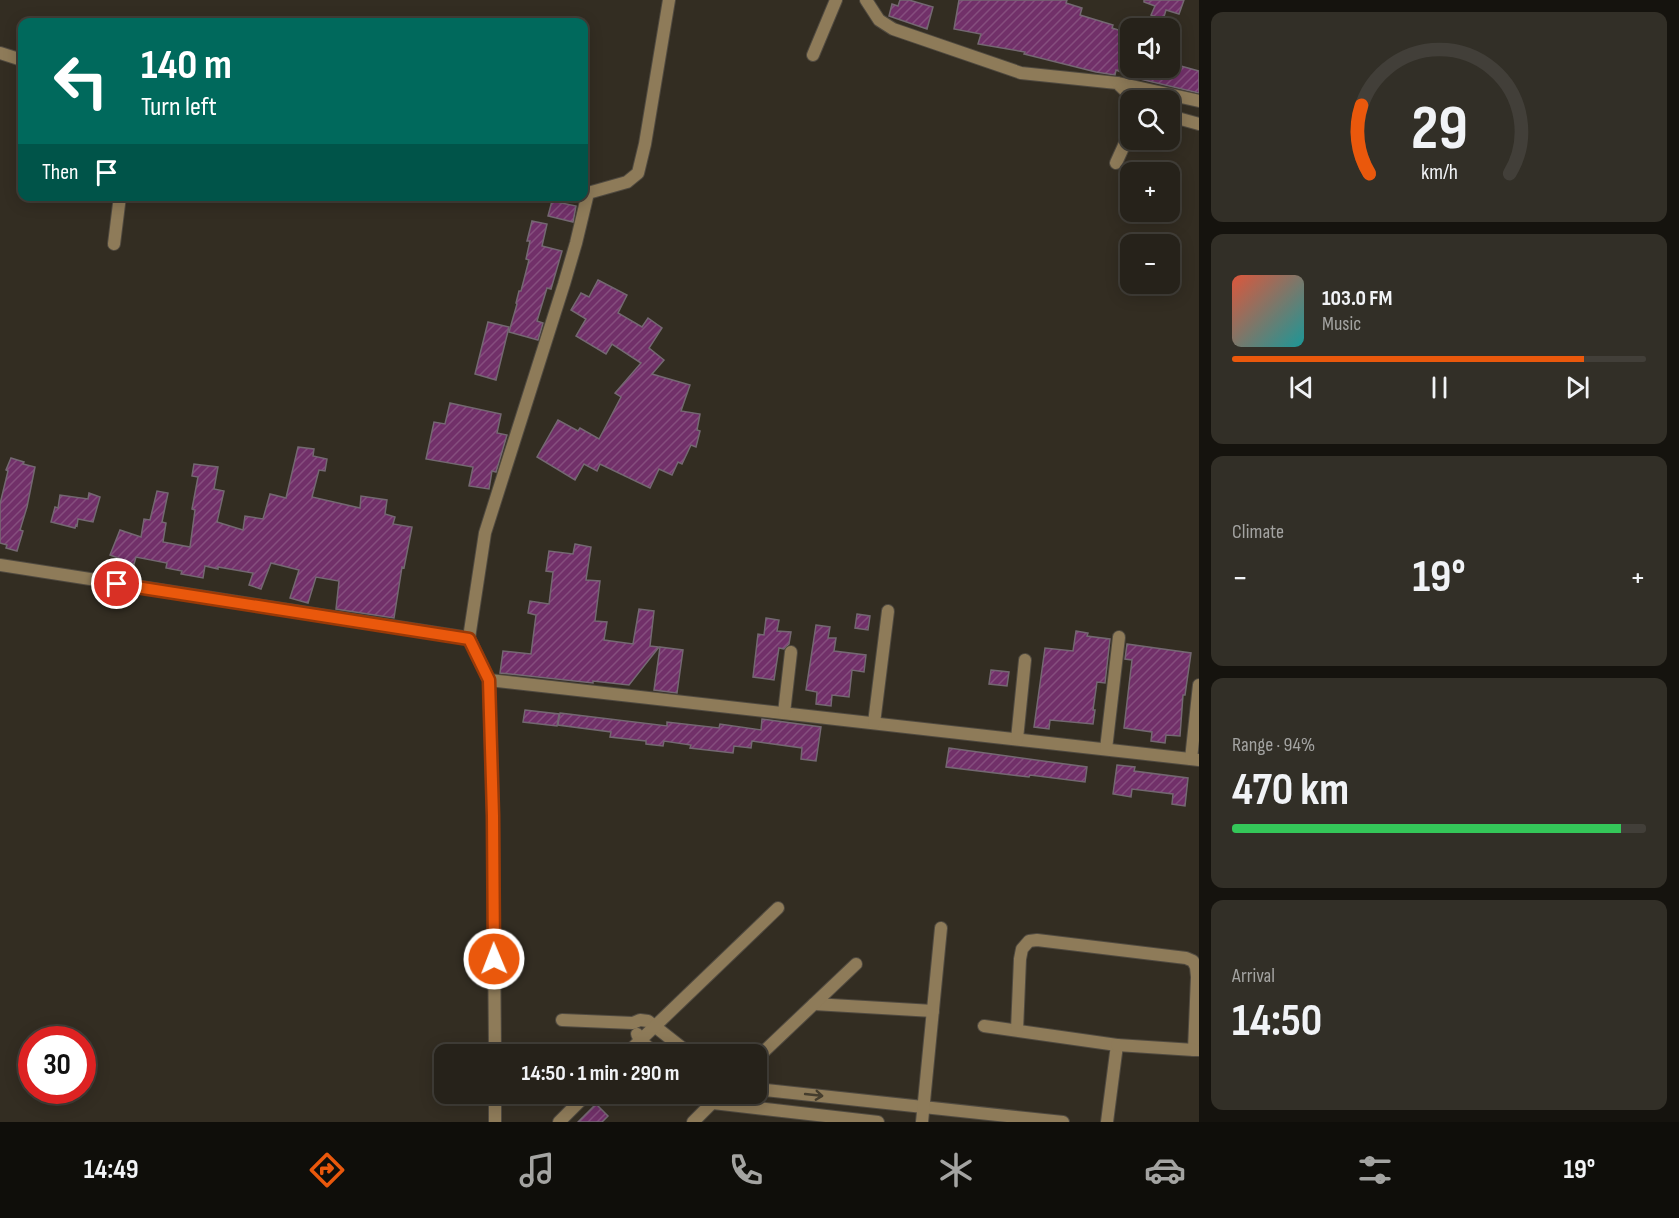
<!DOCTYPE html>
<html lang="en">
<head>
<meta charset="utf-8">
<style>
  :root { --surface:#26221a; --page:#322f27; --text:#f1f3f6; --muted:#a4a4a2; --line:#423f39; --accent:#ea580c }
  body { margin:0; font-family:"Sofia Sans Condensed",sans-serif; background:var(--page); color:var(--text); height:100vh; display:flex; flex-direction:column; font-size:22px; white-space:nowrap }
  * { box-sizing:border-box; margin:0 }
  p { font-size:20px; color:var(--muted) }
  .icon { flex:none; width:33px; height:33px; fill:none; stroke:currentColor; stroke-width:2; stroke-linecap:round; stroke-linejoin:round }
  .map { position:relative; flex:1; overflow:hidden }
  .details { display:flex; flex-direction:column; gap:12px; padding:12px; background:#15130e; width:480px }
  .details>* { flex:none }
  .hud { position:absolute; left:18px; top:18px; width:570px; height:183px; border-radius:12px; box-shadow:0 3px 15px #0003,0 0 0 2px var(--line); background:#00695c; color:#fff; overflow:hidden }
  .buttons { position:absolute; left:1120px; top:18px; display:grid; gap:12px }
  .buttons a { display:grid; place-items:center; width:60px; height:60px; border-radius:12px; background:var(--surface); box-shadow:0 3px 15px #0003,0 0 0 2px var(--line); font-size:30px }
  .speed { position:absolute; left:18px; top:1026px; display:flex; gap:12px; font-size:30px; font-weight:700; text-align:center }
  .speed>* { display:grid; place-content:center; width:78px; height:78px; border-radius:50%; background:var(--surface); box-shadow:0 3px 15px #0003,0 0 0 2px var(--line); line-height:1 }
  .speed .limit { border:9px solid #d22; background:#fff; color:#111 }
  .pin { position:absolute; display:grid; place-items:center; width:51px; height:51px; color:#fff; margin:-26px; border:3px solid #fff; border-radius:50%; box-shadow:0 2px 6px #0007 }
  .me { position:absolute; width:66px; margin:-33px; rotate:359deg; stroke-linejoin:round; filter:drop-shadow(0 0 4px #0008) }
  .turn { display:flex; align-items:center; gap:21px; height:126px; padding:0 24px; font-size:27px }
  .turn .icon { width:78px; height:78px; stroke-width:2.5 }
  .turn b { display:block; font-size:42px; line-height:51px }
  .then { display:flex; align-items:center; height:57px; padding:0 24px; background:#0003; gap:12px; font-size:22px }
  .big { font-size:45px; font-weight:700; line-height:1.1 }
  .details .tile { flex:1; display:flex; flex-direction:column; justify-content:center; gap:9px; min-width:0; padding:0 21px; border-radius:12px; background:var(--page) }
  .details .dial { align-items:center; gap:0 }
  .dial svg { height:156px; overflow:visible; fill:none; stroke:var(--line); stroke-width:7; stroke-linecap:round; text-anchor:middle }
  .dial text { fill:var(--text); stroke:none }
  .song { display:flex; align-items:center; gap:18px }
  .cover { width:72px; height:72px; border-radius:9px; background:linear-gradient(135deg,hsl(10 70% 55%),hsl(180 70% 35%)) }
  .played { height:6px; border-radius:3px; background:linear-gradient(90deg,var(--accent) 85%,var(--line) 85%) }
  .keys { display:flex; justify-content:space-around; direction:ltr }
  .heat { display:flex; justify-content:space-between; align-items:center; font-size:33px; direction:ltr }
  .charge { height:9px; border-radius:4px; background:linear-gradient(90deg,#34c759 94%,var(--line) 0) }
  .trip { position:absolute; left:434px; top:1044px; width:333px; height:60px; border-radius:12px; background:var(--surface); box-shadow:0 3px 15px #0003,0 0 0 2px var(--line); font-weight:700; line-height:60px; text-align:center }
  .tab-bar { display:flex; height:96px; justify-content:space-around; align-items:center; background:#0f0e0a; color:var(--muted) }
  .tab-bar .icon { width:42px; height:42px }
  .tab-bar .on { color:var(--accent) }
  .tab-bar b { font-size:27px; color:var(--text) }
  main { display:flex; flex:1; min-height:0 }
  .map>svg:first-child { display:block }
  .building { fill:url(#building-hatch); stroke:#746872; stroke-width:1.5 }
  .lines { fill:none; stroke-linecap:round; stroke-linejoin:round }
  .minor-casing { stroke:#504a40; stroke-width:14 }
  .minor { stroke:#8e7b59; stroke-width:12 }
  .oneway { stroke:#453d2d }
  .route-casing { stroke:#983908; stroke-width:15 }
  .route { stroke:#ea580c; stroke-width:10 }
</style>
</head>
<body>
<main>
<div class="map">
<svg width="1199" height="1122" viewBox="0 0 1199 1122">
  <defs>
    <pattern id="building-hatch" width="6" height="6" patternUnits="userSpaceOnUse" patternTransform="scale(1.5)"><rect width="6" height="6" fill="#713069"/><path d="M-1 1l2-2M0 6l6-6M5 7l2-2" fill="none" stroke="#854e7e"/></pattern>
  </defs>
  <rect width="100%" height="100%" fill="#332d22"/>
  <g class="building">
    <path d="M900 0H909L933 7 927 29 889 16 892 4 898 6Z"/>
    <path d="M959 0H1067L1066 3 1082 8 1080 15 1113 25 1112 28 1131 34V68H1170V63L1199 71V93L1140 79 1116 70 1115 75 1096 72 1024 54 1025 52 978 44 981 34 954 29Z"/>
    <path d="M1144 0H1184L1179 14 1166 10 1163 20 1151 15 1155 6 1144 2Z"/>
    <path d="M552 201 576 206 573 222 548 216Z"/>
    <path d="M532 221 547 224 542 246 562 251 551 289 547 288 537 321 543 323 538 340 509 332 517 304 516 303 519 291H521L529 260 526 259 530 241H527Z"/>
    <path d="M598 280 627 295 618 313 642 327 648 318 662 328 649 348 664 360 652 374 690 385 681 411 700 414 697 430 700 431 696 447 691 445 682 464 678 462 672 475 659 469 650 488 600 464 597 471 584 464 575 480 537 457 558 420 578 431 580 428 599 439 621 397 615 393 641 363 612 344 606 354 576 336 586 319 571 310 581 293 589 297Z"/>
    <path d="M488 322 509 327 496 380 475 374Z"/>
    <path d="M450 403 501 414 497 433 507 435 496 472 492 471 489 489 469 486 473 467 426 459 434 422 445 424Z"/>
    <path d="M298 447 314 449 313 456 327 459 325 471 319 470 312 497 360 508 361 496 387 500 385 514 395 517 393 524 412 527 404 568 402 567 394 618 336 609 339 581 316 577 308 603 290 598 299 570 271 563 261 589 249 585 253 573 218 567V569L205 566 203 578 181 574 182 571 166 568 167 563 136 557 134 564 121 561V559L110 555 120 530 141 537 144 519 150 520 157 491 168 493 162 522 166 523 163 542 190 547 195 510 192 509 198 477 192 476 194 464 218 467 214 489 224 491 217 522 243 530 245 516 263 519 270 494 286 498Z"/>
    <path d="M11 458 24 462 23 464 35 467 27 507 20 530 23 531 17 551 6 548 7 545 0 543V504L8 471 6 470Z"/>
    <path d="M89 493 100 497 93 522 78 519 77 526 76 525 75 528 51 522 55 507 58 508 60 495 88 499Z"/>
    <path d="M575 544 591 547 586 580 600 581 595 621 607 622 604 640 633 644 639 609 654 611 650 646 659 647 629 685 593 681V683L500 673 503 651 531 654 536 615 528 613 530 601 549 604 553 572 546 571 549 551 573 554Z"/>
    <path d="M857 614 870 616 868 630 855 628Z"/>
    <path d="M766 618 779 620 777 631 791 632 789 644 784 649 779 648 774 680 753 677 758 634 764 635Z"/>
    <path d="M816 625 830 627 828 638H836L834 651 866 655 864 672 852 670 849 697 832 695 831 706 816 704 817 692 806 690Z"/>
    <path d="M1076 631 1088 633 1087 636 1110 639 1105 683 1097 682 1093 710H1095L1093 724 1050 720 1049 729 1034 727 1045 648 1073 651Z"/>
    <path d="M1127 644 1191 653 1185 695H1183L1180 736 1166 735 1165 743 1151 741 1152 732 1124 728 1132 660 1125 659Z"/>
    <path d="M660 647 683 650 677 693 654 690Z"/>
    <path d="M991 670 1009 672 1007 686 989 684Z"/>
    <path d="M525 710 559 714 557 726 523 722Z"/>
    <path d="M560 713 667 726V722L719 728 720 724 761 730 762 719 821 727 816 761 801 759 802 748 752 741 751 748 734 746 733 753 690 748 691 745 664 741 663 746 646 744V741L610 737 611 732 558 725Z"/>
    <path d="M949 748 1087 767 1085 782 1030 775 1029 777 946 767Z"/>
    <path d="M1117 765 1135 767 1134 771 1188 778 1185 806 1172 804 1173 794 1132 789 1131 797 1113 794Z"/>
    <path d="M596 1104 608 1116 602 1122H578Z"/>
  </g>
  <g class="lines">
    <g class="minor-casing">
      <g id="minor">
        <path d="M866 0 879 20 893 29 1021 73 1117 83 1135 100"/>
        <path d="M0 53 22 60"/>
        <path d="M813 55 836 0"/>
        <path d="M1118 83 1199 101"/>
        <path d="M1170 116 1199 124"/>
        <path d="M1116 163 1131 130"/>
        <path d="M114 244 120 196"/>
        <path d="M0 565 469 638"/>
        <path d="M489 680 1199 760"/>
        <path d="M784 713 791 652"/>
        <path d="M874 723 888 611"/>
        <path d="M1017 739 1025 660"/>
        <path d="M1106 749 1119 637"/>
        <path d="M1191 759 1199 685"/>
        <path d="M814 1004 933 1011"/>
        <path d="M562 1020 633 1023 640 1020 648 1021 690 1054"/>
        <path d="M984 1026 1117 1045 1107 1122"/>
        <path d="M1017 1030 1020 959 1022 949 1029 941 1037 940 1186 958 1193 961 1196 967 1197 977 1194 1050H1199"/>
        <path d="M637 1034 640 1040 656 1054"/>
        <path d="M1117 1045 1194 1050"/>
        <path d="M495 1054 493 816 489 680 469 638 485 533 564 284 576 243 588 193 627 182 638 173 645 144 669 0"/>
        <path d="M626 1054 778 908"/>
        <path d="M756 1059 856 964"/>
        <path d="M756 1089 1063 1122"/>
        <path d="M495 1094V1122"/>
        <path d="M701 1094 713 1103 878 1122"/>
        <path d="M559 1122 587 1094"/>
        <path d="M693 1122 721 1094"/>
        <path d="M922 1122 941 928"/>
      </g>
    </g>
    <use href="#minor" class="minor"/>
  </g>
  <defs><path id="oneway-shaft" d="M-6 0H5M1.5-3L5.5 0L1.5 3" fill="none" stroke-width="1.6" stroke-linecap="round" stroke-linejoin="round" transform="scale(1.5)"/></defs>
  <use class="oneway" href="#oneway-shaft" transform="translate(814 1095) rotate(6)"/>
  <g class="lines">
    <g class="route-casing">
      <path id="route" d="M117 584 469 639 489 680 493 816 494 959"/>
    </g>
    <use href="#route" class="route"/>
  </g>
</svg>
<div class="buttons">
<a><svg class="icon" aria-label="sound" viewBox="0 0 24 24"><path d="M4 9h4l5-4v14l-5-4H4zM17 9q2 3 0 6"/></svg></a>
<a><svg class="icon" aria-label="search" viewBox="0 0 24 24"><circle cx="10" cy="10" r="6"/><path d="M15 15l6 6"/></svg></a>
<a>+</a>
<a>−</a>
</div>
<div class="speed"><div class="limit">30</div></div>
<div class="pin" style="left:117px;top:584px;background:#d93025"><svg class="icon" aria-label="arrive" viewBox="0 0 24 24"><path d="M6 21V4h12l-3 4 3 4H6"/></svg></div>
<svg class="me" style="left:494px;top:959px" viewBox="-20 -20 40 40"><circle r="17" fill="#ea580c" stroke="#fff" stroke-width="3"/><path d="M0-11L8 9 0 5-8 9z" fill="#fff"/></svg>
<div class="trip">14:50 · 1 min · 290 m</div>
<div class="hud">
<div class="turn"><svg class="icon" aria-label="left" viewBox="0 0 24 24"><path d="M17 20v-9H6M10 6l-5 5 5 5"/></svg><div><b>140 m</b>Turn left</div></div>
<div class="then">Then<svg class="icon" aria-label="arrive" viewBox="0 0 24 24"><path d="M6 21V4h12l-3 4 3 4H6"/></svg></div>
</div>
</div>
<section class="details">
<div class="tile dial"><svg viewBox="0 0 100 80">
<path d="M14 69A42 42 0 1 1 86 69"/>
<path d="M14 69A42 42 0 0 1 10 34" stroke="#ea580c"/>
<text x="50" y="56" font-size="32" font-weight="700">29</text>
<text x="50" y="72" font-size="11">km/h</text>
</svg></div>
<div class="tile">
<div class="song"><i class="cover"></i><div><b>103.0 FM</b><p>Music</p></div></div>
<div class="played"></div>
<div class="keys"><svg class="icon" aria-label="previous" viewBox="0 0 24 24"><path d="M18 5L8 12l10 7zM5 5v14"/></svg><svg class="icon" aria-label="pause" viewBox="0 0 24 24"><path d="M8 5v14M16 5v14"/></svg><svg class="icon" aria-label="next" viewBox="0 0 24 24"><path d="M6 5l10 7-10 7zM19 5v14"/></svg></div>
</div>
<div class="tile"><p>Climate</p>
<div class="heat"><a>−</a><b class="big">19°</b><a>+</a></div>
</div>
<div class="tile"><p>Range · 94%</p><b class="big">470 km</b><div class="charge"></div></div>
<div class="tile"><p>Arrival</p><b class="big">14:50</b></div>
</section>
</main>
<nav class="tab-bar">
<b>14:49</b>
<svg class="icon on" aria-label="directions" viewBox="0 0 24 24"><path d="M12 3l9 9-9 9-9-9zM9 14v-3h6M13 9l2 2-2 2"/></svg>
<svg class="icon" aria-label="music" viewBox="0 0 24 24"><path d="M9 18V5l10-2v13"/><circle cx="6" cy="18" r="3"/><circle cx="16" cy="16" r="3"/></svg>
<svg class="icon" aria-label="phone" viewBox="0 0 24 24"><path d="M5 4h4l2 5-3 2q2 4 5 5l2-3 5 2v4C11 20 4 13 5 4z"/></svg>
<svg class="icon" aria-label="climate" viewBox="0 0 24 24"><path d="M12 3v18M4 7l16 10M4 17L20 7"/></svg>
<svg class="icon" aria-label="car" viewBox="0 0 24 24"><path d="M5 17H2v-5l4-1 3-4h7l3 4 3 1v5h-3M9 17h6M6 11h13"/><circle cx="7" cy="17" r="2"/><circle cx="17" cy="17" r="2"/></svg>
<svg class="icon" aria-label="filters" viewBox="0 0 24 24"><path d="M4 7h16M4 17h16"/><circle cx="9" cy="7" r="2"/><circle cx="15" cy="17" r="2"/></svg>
<b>19°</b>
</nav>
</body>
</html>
